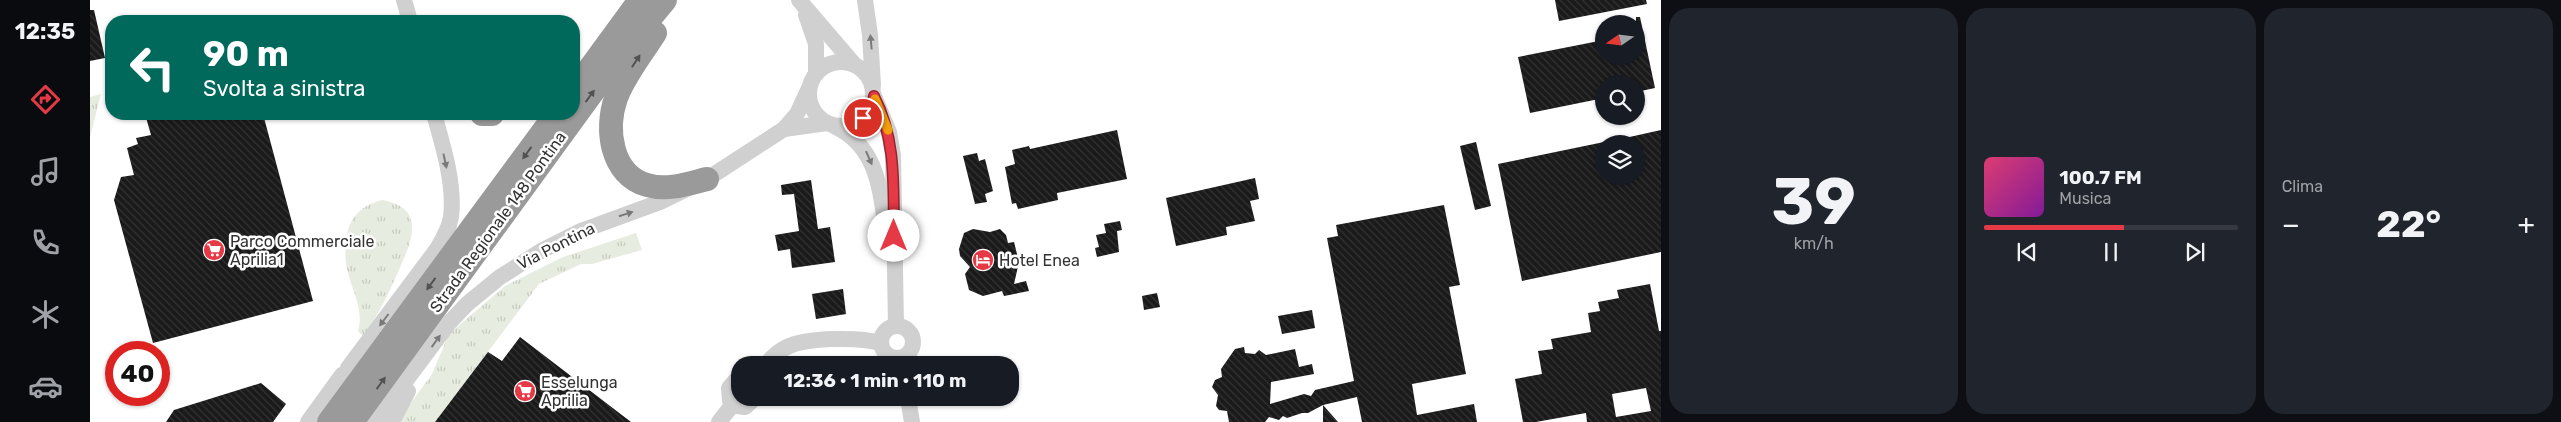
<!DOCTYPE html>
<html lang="it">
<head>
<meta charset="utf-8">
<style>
  :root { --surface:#171b24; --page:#20242c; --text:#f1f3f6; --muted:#9ea1a6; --line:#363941; --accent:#e63946 }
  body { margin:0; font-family:Rubik,sans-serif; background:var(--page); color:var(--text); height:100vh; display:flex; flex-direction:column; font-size:19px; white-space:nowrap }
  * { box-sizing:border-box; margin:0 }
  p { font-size:16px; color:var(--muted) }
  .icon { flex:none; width:28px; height:28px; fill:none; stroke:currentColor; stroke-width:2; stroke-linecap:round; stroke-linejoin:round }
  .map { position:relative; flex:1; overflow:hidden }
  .drawer { display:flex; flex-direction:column; gap:8px; padding:8px; background:#0d0f14; width:900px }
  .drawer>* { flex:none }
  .banner { position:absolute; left:15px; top:15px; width:475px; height:105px; border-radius:20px; box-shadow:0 1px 4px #0004; background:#00695c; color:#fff; overflow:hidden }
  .needle { width:32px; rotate:256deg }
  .buttons { position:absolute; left:1505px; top:15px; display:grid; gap:10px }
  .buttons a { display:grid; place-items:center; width:50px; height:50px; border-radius:50%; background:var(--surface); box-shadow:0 1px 4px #0004; font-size:25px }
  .speed { position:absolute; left:15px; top:341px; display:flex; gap:10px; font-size:25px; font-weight:700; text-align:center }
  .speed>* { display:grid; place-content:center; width:65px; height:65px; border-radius:50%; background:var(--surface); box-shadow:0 1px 4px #0004; line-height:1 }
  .speed .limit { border:8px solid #d22; background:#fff; color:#111 }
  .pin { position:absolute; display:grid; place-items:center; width:42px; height:42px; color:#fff; margin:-21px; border:2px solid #fff; border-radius:50%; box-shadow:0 1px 5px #0007 }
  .me { position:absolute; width:55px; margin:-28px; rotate:0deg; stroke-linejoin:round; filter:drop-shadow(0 0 4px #0008) }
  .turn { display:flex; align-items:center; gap:18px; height:105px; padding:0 15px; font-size:22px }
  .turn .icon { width:65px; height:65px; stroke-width:2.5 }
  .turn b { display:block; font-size:35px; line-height:42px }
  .big { font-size:38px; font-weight:700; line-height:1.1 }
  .drawer .widget { flex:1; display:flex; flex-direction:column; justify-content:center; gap:8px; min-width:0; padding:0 18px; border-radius:20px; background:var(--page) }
  .drawer .dial { align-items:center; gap:0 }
  .dial b { font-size:65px; line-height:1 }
  .song { display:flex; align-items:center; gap:15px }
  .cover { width:60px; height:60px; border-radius:8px; background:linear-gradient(135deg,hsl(340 70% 55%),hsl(290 70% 35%)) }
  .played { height:5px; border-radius:2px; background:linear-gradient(90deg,var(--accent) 55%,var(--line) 55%) }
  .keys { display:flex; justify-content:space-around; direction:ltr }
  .heat { display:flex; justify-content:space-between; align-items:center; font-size:28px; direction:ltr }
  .drawer .tiles { flex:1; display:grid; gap:8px; grid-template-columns:repeat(3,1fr) }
  .trip { position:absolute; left:641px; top:356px; width:288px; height:50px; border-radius:20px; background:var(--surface); box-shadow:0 1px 4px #0004; font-weight:700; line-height:50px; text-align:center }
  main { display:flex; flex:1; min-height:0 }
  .dock { display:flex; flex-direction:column; width:90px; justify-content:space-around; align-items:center; background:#090b0e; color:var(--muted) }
  .dock .icon { width:35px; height:35px }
  .dock .on { color:var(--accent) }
  .dock b { font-size:22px; color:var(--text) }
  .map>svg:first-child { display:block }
  .grass { fill:url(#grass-tufts) }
  .building { fill:url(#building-back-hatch); fill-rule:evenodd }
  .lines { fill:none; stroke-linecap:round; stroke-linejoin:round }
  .minor { stroke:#d0d0d0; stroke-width:16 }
  .highway { stroke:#9a9a9a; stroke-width:24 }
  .oneway { fill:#7a7a7a }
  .oneway2 { fill:#525252 }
  .route-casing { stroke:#96252e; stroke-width:12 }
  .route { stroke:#e63946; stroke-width:9 }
  .slow { stroke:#f59e0b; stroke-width:9 }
  .labels { text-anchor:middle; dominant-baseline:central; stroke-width:5; stroke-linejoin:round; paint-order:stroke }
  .street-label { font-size:16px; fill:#333; stroke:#fff }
  .poi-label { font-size:16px; fill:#333; stroke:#fff; text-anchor:start }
</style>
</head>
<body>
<main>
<nav class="dock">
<b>12:35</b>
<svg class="icon on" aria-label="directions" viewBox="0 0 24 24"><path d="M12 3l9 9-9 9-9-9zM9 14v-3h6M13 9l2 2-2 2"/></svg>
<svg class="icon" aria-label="music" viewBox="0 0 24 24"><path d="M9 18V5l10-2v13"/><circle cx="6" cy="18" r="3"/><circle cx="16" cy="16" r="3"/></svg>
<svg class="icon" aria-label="phone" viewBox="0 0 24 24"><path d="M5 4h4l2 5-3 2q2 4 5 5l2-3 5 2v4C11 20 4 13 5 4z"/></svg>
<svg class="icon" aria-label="climate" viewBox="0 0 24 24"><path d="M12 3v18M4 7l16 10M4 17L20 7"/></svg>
<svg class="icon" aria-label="car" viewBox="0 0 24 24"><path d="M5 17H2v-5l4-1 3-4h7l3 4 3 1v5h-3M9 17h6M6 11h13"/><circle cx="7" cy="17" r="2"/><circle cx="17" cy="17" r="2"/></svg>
</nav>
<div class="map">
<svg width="1571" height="422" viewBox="0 0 1571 422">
  <defs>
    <pattern id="grass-tufts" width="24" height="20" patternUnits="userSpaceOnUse" patternTransform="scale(1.25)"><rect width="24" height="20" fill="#e6ecdf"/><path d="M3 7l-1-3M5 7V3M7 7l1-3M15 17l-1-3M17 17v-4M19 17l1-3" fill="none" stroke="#c6cbc0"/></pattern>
    <pattern id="building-back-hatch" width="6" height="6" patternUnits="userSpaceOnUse" patternTransform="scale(1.25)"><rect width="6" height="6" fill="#1a1a1a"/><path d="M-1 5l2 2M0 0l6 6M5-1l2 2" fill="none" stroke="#333"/></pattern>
  </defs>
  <rect width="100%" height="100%" fill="#fff"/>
  <g class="grass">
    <path d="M11 94 0 137V97Z"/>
    <path d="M292 200C338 208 321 243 308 272 298 295 288 316 273 336L268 331C275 307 259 287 256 263 253 232 260 208 292 200Z"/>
    <path d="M546 233 552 250 502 264H491L449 284 345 422H307L342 374 359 334 415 286 473 257Z"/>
  </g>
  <g class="building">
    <path d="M1465 0H1556L1557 4 1469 21Z"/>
    <path d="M0 10H4L15 58 0 61Z"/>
    <path d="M1546 17H1550L1565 88 1546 92V84H1514V98L1440 113 1428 57 1514 40V56H1546Z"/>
    <path d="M55 114H173L223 301 63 343 24 200 31 177 44 175 37 148 48 144 46 138 61 135Z"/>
    <path d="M1027 130 1037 179 967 193 968 200 928 209 926 203 922 204 915 167 925 164 922 150 939 146 940 149Z"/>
    <path d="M1571 130V252L1432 281 1408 164 1514 142V176H1546V144H1526V140Z"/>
    <path d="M1386 142 1401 206 1385 210 1370 146Z"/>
    <path d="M887 153 889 161 895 159 903 191 895 194 897 202 885 204 873 156Z"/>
    <path d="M1165 178 1169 199 1160 201 1165 221 1136 227 1137 235 1086 246 1076 198Z"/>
    <path d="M721 180 728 229 740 227 745 262 702 268 700 249 688 251 685 235 709 231 704 194 692 195 691 185Z"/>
    <path d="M1354 205 1370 285 1359 287 1376 374 1322 384 1327 415 1384 404 1387 422H1272L1267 397 1233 405 1248 422H1233V405L1218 413H1212L1197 418 1193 416 1189 420 1179 417 1175 422H1139L1137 411 1129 410 1126 406 1128 395 1122 387 1125 380 1132 377 1131 369 1145 349 1154 347 1155 353 1165 354 1169 350 1176 355 1205 349 1209 367 1222 364 1224 374 1181 382 1180 404 1214 394 1221 396 1225 390 1264 381 1237 238 1248 236 1246 225Z"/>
    <path d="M1030 221 1032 230 1027 231 1029 252 1007 257 1005 248 1009 247 1006 235 1016 233 1014 224Z"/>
    <path d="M883 229 900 232 910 229 916 235 918 243 924 242 929 262 924 284 936 281 939 291 914 296 912 291 893 296 879 290 875 274 880 267 870 256 869 249 874 233Z"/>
    <path d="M1560 284 1569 331H1571V422H1497L1496 413 1446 422H1433L1425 379 1452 374 1448 351 1463 349 1461 339 1501 332 1498 313 1510 311 1508 302 1529 298 1527 290ZM1556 388 1561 411 1526 417 1522 394Z"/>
    <path d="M753 289 756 314 726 319 722 294Z"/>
    <path d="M1067 293 1070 307 1054 310 1052 296Z"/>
    <path d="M1222 310 1225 328 1192 334 1188 316Z"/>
    <path d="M430 337 541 422H345L398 352 412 361Z"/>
    <path d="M171 383 196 404 183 422H76L84 410Z"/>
  </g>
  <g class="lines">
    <g class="minor">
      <path d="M314 0 320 21"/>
      <path d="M709 0 763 63"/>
      <path d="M775 0 780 35 783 85"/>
      <path d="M716 15 726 44V73"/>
      <circle cx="751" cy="94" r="32"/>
      <path d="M784 96 799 132 803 155 806 326"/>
      <path d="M744 126C787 146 790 188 796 230"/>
      <path d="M694 129 737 123"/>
      <circle cx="807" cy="342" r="16"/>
      <path d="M676 365C681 358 689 351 697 347 717 337 770 337 791 343"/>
      <path d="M650 379 645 381 639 388 640 401 647 406 655 407 665 398"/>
      <path d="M250 387 258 368 347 249C353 239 359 229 361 217 365 184 353 146 344 114"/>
      <path d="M818 398 822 422"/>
      <path d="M218 422 252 375"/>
      <path d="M285 422 359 323 377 304 410 277 451 251 491 231 570 202 617 179 694 129 707 114 719 88"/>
      <path d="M302 422 318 391"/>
      <path d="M629 422 643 404"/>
    </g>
    <g class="highway">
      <path d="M565 33C552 54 535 74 526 98 515 129 521 175 557 185 577 191 597 184 617 179"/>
      <path d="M484 90 550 0"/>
      <path d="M392 114H402"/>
      <path d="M239 422 466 114"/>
      <path d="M262 422 531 53 575 0"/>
    </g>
  </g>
  <defs><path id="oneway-solid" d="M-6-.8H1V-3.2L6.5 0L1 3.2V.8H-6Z" transform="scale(1.25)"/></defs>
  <g class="oneway">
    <use href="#oneway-solid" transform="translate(781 42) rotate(-95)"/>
    <use href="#oneway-solid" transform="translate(779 158) rotate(66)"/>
    <use href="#oneway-solid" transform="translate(355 161) rotate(78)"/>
    <use href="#oneway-solid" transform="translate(536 214) rotate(-18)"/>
    <use href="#oneway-solid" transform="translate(294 320) rotate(127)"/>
    <use href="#oneway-solid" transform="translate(346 341) rotate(-54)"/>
  </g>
  <g class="oneway2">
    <use href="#oneway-solid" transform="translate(546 61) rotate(-57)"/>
    <use href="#oneway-solid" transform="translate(500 96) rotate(-54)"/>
    <use href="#oneway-solid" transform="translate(437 153) rotate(126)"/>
    <use href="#oneway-solid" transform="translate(341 284) rotate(126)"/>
    <use href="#oneway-solid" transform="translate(291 383) rotate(-54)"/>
  </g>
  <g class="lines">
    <g class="route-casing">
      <path id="route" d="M773 118 781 108 784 96C807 141 803 187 804 236"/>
    </g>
    <use href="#route" class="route"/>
    <path class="slow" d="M785 99 798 130"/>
  </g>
  <defs>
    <g id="supermarket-disc" transform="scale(1.125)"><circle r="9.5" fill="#e63946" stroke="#fff"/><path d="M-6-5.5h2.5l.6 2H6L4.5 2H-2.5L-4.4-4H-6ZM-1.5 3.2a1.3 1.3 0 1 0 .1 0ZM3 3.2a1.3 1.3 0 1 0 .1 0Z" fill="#fff"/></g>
    <g id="hotel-disc" transform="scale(1.125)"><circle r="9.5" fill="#e63946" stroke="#fff"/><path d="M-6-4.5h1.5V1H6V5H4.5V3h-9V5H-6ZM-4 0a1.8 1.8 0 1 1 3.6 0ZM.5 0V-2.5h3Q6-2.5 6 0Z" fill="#fff"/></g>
  </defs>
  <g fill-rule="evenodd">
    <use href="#supermarket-disc" x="124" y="250"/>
    <use href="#hotel-disc" x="893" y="260"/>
    <use href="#supermarket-disc" x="435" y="391"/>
  </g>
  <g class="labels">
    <g class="street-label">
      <text transform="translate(408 222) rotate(-54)">Strada Regionale 148 Pontina</text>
      <text transform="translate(466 246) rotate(-27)">Via Pontina</text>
    </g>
    <g class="poi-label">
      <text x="140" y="241">Parco Commerciale<tspan x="140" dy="18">Aprilia1</tspan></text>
      <text x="909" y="260">Hotel Enea</text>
      <text x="451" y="382">Esselunga<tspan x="451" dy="18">Aprilia</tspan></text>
    </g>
  </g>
</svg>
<div class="buttons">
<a><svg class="needle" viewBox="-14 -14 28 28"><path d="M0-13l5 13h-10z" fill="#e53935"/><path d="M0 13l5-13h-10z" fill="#9ea1a6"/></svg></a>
<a><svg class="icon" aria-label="search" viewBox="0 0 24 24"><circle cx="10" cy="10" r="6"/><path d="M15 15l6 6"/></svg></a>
<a><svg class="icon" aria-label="layers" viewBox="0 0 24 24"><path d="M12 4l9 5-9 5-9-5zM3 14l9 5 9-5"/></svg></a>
</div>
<div class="speed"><div class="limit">40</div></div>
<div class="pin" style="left:773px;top:118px;background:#d93025"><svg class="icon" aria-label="arrive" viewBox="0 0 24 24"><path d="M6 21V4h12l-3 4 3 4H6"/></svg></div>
<svg class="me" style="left:804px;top:236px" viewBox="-20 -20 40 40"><circle r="19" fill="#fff"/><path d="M0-13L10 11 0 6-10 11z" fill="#e63946"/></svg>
<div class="trip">12:36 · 1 min · 110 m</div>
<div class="banner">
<div class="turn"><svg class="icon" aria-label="left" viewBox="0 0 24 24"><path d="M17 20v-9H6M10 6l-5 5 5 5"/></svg><div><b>90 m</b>Svolta a sinistra</div></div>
</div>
</div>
<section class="drawer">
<div class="tiles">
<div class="widget dial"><b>39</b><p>km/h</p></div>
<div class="widget">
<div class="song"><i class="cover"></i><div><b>100.7 FM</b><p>Musica</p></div></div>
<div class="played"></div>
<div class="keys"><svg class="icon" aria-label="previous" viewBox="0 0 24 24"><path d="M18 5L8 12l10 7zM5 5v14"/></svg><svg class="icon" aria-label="pause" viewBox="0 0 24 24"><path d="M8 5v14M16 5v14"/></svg><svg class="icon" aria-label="next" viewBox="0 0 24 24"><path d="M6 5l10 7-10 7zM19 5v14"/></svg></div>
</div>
<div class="widget"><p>Clima</p>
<div class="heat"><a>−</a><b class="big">22°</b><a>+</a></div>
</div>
</div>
</section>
</main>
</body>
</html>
